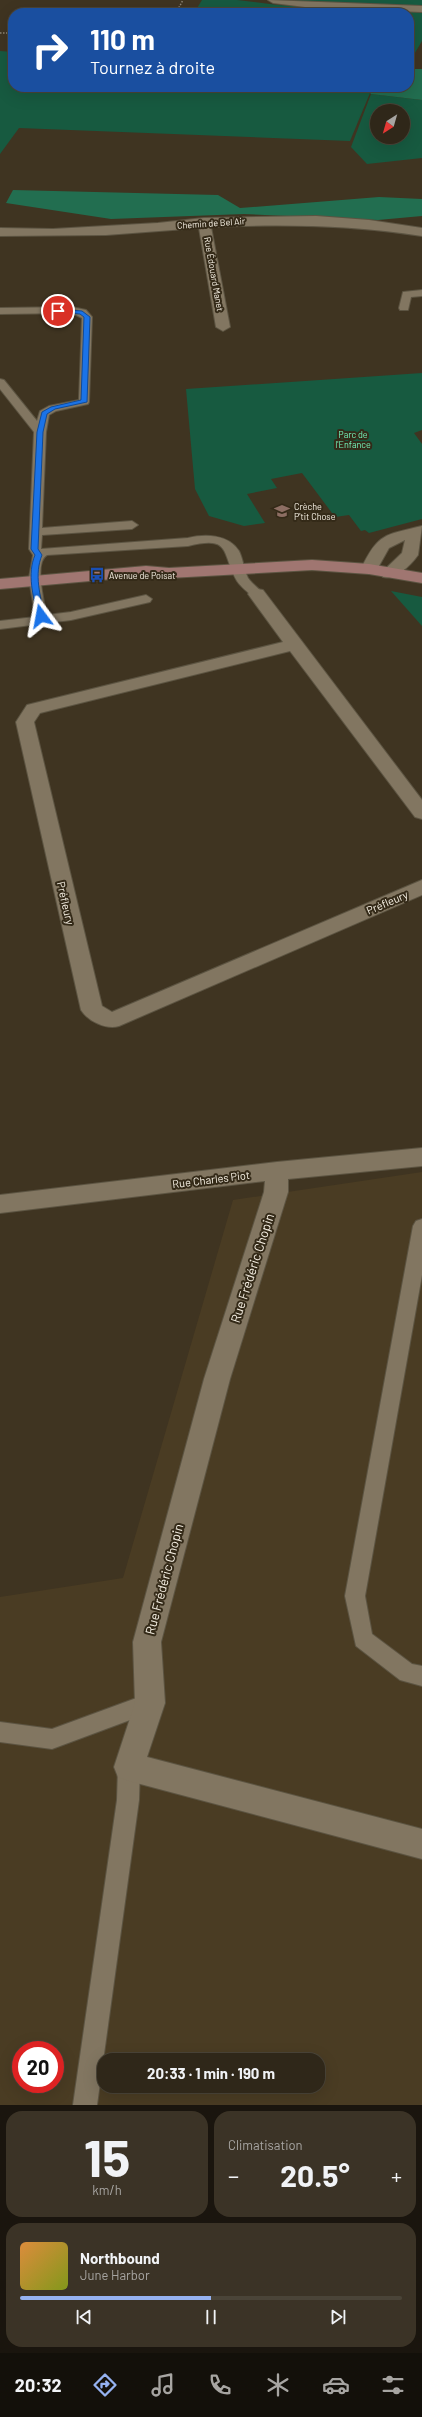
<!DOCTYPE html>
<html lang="fr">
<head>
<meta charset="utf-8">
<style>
  :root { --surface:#2f2719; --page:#3b3326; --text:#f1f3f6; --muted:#a7a5a2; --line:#4a4438; --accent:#95b2f1 }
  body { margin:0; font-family:Barlow,sans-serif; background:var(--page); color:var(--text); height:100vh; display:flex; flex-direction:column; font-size:15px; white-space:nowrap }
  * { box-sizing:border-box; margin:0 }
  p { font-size:13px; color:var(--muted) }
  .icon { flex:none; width:22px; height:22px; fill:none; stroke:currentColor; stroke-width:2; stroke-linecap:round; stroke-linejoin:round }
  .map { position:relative; height:2105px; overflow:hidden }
  .details { display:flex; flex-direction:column; gap:6px; padding:6px; background:#1a150e; flex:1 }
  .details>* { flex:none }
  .top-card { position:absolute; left:8px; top:8px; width:406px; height:84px; border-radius:16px; box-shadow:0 4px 16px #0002,0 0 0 1px var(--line); background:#1a4fa0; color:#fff; overflow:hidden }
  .needle { width:26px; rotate:217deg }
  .tools { position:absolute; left:370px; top:104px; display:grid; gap:8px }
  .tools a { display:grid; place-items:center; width:40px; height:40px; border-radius:50%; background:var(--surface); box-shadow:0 4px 16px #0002,0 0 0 1px var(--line); font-size:20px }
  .speed { position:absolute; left:12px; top:2041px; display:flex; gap:8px; font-size:20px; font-weight:700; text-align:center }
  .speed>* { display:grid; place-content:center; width:52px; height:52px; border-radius:50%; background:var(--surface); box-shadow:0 4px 16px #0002,0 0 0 1px var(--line); line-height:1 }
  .speed .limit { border:6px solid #d22; background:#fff; color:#111 }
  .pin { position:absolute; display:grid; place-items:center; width:34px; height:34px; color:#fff; margin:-17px; border:2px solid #fff; border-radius:50%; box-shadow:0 1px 4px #0007 }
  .me { position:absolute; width:44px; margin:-22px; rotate:347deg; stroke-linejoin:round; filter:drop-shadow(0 0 3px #0008) }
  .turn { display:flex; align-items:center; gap:14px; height:84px; padding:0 16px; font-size:18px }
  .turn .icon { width:52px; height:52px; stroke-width:2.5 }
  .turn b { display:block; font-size:28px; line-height:34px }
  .big { font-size:30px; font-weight:700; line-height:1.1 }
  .details .card { flex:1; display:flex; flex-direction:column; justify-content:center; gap:6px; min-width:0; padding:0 14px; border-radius:16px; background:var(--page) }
  .details .dial { align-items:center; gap:0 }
  .dial b { font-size:52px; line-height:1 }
  .song { display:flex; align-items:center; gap:12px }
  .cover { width:48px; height:48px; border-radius:6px; background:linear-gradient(135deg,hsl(30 70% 55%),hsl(70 70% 35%)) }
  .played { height:4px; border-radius:2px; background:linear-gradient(90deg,var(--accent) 50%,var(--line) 50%) }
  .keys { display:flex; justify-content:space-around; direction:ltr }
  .heat { display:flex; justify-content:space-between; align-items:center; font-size:22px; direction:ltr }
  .details .tiles { flex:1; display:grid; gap:6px; grid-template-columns:1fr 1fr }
  .card:last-child { grid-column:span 2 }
  .trip { position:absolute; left:97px; top:2053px; width:228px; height:40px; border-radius:16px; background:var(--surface); box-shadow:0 4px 16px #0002,0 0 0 1px var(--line); font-weight:700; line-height:40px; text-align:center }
  .tab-bar { display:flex; height:64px; justify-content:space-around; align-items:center; background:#13100a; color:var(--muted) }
  .tab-bar .icon { width:28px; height:28px }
  .tab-bar .active { color:var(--accent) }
  .tab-bar b { font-size:18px; color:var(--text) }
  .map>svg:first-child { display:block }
  .built { fill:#4a3c23; fill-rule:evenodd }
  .green { fill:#175a40; fill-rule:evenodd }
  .forest { fill:#226e50 }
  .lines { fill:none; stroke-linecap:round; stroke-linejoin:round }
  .lane-casing { stroke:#5c5442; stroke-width:2 }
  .street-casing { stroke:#5c5442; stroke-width:2 }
  .secondary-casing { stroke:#5c5442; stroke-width:2 }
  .path { stroke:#8e8575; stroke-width:1.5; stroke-dasharray:1.5 1.5; stroke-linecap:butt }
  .lane { fill:#827661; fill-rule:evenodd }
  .street { fill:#827661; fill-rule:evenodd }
  .secondary { fill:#a07671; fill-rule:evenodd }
  .route { fill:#1a73e8; stroke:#114b97 }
  .labels { text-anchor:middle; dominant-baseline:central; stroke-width:4; stroke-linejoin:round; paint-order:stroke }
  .far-street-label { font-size:9px; fill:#f8f2e6; stroke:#342a18 }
  .far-park-label { font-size:9px; fill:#74f7be; stroke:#342a18 }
  .far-poi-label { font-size:9px; fill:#f8f2e6; stroke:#342a18; text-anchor:start }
  .street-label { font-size:11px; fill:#f8f2e6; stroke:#342a18 }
  .near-street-label { font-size:13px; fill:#f8f2e6; stroke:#342a18 }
</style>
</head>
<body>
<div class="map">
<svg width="422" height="2105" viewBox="0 0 422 2105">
  <rect width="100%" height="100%" fill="#3f3421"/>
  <path class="built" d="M422 1172V2105H0V1597L123 1578 233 1200ZM21 2050H55V2084H21ZM104 2060H318V2086H104Z"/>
  <g class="green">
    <path d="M202 0H237L278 5 422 12V41L409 63V13H194Z"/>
    <path d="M283 0H422V8L312 5Z"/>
    <path d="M0 51 13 52V87H365L370 93 350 141 19 128 0 154Z"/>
    <path d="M371 94 422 100V158L367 164 351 147ZM377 111H403V137H377Z"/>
    <path d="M422 373V430L414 433 422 444V519L369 533 365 530 361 531 349 515 335 517 302 473 271 479 277 488 247 494 265 523 244 526 209 516 195 489 186 389Z"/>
    <path d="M391 591 422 597V626Z"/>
  </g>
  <g class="forest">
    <path d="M409 69H422V100L371 94 365 87H409Z"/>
    <path d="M13 190 218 195 240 208 379 197 422 199V216L378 220 244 214 111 219 6 203Z"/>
  </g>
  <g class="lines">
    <g class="lane-casing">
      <g id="lane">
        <path d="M422 290V296L411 297 408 310H400L399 308 403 292Z"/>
        <path d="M72 307 86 310 92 317 89 402 88 404 56 411 49 415 46 432 42 528 132 521 138 525 132 529 42 535 41 549 188 538C205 534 228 534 239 551 243 559 244 570 248 578 252 584 259 588 263 594L261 597H253C248 592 241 587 237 581 221 553 232 535 188 546L47 555C34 562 44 603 47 615L71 612 146 595 152 599 150 602 71 620 0 629V621L35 617 29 578 33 555 29 549 34 432 0 389V379L4 380 37 421 40 411 49 406 79 400 82 318 72 313 0 314V308Z"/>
        <path d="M422 1219V1275L365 1596 372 1634 412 1664 422 1666V1686L400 1680 356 1646 345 1596 413 1226 416 1221Z"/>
        <path d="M150 1693 157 1696 161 1703 157 1710 52 1749 0 1742V1722L52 1729Z"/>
        <path d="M129 1757 137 1760 140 1767 139 1800 97 2105H73L117 1800 118 1767 121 1760Z"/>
      </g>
    </g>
    <g class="street-casing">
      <g id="street">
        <path d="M268 0 422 6V12L313 8 273 3Z"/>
        <path d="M316 216 369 220 422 228V236C350 225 284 224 211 227L230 327 223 331 216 327 199 228 106 235 0 236V228L53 229 158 223 204 218Z"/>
        <path d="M422 526 418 555C411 565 396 580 383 577L381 573 402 553 405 540 389 548 375 573H363L361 569C378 533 385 535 422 526Z"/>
        <path d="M257 589 263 590 422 800V819L415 817 290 651 40 713 34 722 102 1006 112 1012 422 880V895L119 1026C106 1030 88 1021 81 1010L16 722 27 705 283 642 248 594 251 590Z"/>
        <path d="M422 1148V1166L288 1179V1192L230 1379 161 1642 165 1703 147 1757 422 1829V1859L129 1781 118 1777 114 1767 135 1703 133 1642 204 1379 264 1192 265 1181 0 1213V1195L277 1162Z"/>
      </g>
    </g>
    <g class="secondary-casing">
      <path id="secondary" d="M312 560 369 564 422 573V583L369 574 312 570 169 578 146 576 0 589V579L146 566 169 568Z"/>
    </g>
    <g class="path">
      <path d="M176 13 183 0"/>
      <path d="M0 33H13"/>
    </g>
    <use href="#lane" class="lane"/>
    <use href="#street" class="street"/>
    <use href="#secondary" class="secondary"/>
  </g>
  <path class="route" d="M58 309 82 311 90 317 87 402 55 409 47 414 43 432 38 549 42 555C34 574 40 596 45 616L41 618 38 616C33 596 27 574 35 555L31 549 37 432 42 412 51 407 81 400 84 317 80 314 55 312Z"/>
  <defs>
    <g id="school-bare" transform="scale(1.2)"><path d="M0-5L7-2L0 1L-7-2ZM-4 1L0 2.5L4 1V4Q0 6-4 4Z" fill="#8d6e63" stroke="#342a18" stroke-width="2.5" paint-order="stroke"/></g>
    <g id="bus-bare" transform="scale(1.2)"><path d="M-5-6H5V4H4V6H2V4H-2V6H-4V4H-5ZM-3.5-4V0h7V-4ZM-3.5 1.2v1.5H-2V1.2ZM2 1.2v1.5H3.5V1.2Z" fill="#1a4fb4" stroke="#342a18" stroke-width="2.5" paint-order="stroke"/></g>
  </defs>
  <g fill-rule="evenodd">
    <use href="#school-bare" x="282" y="511"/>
    <use href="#bus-bare" x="97" y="575"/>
  </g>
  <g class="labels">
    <g class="far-street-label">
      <text transform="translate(211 223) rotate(-4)">Chemin de Bel Air</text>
      <text transform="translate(214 274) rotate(80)">Rue Édouard Manet</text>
    </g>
    <g class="far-park-label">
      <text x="353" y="434">Parc de<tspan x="353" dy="10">l'Enfance</tspan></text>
    </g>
    <g class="far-poi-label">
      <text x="294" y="506">Crèche<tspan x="294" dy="10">P'tit Chose</tspan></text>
      <text x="109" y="575">Avenue de Poisat</text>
    </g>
    <g class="street-label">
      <text transform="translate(387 902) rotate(-23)">Préfleury</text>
      <text transform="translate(66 903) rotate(77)">Préfleury</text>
      <text transform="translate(211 1179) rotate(-7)">Rue Charles Piot</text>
    </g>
    <g class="near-street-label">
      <text transform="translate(252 1268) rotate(-72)">Rue Frédéric Chopin</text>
      <text transform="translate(164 1579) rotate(-75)">Rue Frédéric Chopin</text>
    </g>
  </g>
</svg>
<div class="tools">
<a><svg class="needle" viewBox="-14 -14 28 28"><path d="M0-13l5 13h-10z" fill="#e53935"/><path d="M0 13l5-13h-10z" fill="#a7a5a2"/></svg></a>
</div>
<div class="speed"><div class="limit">20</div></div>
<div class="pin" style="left:58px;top:311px;background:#d93025"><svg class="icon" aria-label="arrive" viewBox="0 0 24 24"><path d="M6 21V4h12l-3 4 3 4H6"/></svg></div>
<svg class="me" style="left:41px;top:616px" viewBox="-20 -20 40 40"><path d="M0-17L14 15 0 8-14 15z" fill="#1a73e8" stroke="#fff" stroke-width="4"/></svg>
<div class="trip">20:33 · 1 min · 190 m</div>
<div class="top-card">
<div class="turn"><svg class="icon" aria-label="right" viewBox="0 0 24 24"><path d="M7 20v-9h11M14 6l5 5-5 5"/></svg><div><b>110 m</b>Tournez à droite</div></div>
</div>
</div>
<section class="details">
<div class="tiles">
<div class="card dial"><b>15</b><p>km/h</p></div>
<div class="card"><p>Climatisation</p>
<div class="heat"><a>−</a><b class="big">20.5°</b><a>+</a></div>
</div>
<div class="card">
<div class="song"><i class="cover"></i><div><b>Northbound</b><p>June Harbor</p></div></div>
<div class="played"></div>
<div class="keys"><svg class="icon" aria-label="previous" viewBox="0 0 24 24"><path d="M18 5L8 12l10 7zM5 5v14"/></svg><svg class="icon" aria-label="pause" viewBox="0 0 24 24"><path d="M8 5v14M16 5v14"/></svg><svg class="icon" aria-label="next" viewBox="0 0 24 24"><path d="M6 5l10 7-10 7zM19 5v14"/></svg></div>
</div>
</div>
</section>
<nav class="tab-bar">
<b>20:32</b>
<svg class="icon active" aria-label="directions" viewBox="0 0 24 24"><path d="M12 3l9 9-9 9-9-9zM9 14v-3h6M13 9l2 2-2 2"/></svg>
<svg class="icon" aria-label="music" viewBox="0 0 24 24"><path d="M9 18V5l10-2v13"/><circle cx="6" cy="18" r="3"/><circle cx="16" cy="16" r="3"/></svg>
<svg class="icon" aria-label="phone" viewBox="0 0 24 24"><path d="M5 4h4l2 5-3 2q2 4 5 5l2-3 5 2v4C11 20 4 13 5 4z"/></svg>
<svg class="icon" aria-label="climate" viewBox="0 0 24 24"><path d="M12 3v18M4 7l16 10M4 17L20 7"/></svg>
<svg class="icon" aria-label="car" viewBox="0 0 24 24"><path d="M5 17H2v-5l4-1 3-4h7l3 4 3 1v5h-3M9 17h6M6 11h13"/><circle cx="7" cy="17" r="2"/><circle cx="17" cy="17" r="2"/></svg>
<svg class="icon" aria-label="filters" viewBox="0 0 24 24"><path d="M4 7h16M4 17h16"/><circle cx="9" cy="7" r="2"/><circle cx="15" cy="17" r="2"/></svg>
</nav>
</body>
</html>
